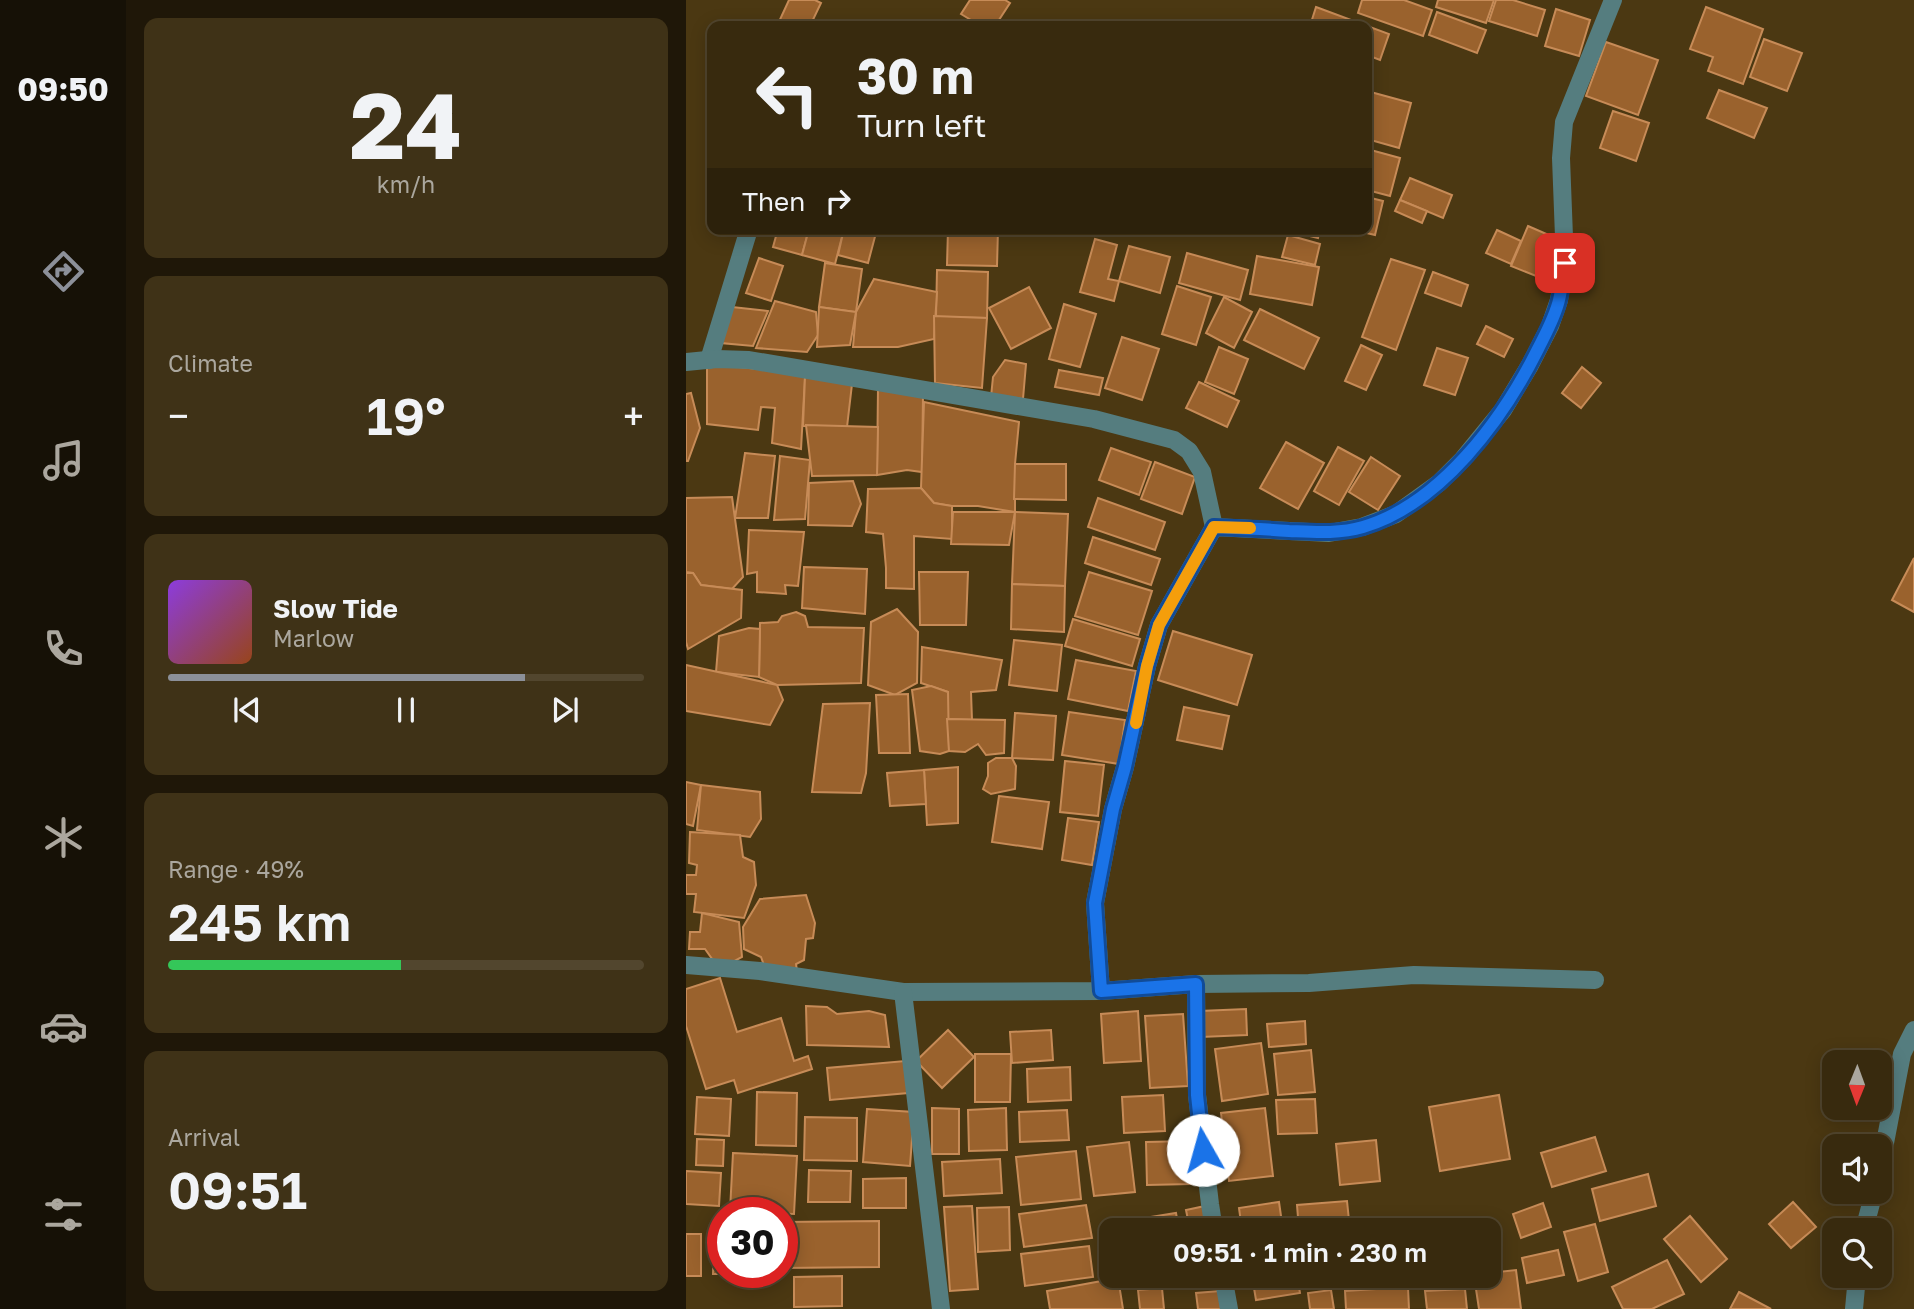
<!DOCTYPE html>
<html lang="en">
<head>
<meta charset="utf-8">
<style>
  :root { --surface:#382a0e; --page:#3f3217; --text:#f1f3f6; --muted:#aba79e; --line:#52462e; --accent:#8c9099 }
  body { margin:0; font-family:"Golos Text",sans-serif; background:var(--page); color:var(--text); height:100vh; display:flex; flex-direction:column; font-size:26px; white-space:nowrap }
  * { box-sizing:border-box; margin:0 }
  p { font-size:23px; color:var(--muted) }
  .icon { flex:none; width:38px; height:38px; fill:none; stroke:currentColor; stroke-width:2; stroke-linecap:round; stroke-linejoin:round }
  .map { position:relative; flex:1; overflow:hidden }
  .panel { display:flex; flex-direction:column; gap:18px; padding:18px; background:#1f1708; width:560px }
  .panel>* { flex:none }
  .hud { position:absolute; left:21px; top:21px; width:665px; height:214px; border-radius:14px; box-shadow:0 4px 18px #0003,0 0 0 2px var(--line); background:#382a0e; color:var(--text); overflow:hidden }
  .needle { width:46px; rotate:181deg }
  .fabs { position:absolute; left:1136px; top:1050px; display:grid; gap:14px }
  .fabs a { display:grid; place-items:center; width:70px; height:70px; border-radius:14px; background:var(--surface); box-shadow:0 4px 18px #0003,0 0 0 2px var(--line); font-size:35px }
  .speed { position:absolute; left:21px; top:1197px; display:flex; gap:14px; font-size:35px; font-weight:700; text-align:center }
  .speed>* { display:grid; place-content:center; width:91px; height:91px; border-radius:50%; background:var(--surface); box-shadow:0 4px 18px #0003,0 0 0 2px var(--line); line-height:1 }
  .speed .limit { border:10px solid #d22; background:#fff; color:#111 }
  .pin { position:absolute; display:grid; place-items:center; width:60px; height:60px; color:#fff; margin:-30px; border-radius:14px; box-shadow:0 4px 10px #0006 }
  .me { position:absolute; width:77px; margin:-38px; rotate:353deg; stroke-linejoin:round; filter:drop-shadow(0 0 5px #0008) }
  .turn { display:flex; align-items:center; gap:24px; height:147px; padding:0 35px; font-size:32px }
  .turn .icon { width:91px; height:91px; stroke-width:2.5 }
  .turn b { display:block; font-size:49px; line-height:60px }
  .then { display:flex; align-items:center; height:66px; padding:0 35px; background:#0003; gap:14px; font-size:26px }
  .big { font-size:52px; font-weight:600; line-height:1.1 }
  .panel .tile { flex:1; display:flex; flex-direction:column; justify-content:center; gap:10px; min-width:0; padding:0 24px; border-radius:14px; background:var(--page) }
  .panel .dial { align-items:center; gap:0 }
  .dial b { font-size:91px; line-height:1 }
  .song { display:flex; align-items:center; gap:21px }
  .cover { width:84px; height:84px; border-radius:10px; background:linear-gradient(135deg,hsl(270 70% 55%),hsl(20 70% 35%)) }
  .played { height:7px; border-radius:4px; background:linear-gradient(90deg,var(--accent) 75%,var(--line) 75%) }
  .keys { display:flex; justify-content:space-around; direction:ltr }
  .heat { display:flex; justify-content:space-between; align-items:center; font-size:38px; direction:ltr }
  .charge { height:10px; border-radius:5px; background:linear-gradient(90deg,#34c759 49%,var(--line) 0) }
  .trip { position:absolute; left:413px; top:1218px; width:402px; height:70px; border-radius:14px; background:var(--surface); box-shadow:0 4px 18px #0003,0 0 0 2px var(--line); font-weight:600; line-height:70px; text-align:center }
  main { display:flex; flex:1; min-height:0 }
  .tab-bar { display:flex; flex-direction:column; width:126px; justify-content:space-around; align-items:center; background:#161106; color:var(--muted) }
  .tab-bar .icon { width:49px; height:49px }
  .tab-bar .active { color:var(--accent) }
  .tab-bar b { font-size:32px; color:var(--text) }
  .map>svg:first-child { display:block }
  .building { fill:#9a622d; stroke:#c78b57; stroke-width:2 }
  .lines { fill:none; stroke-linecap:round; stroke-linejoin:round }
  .minor { stroke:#557d7f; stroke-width:18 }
  .route-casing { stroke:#114b97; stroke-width:18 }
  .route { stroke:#1a73e8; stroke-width:12 }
  .slow { stroke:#f59e0b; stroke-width:12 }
</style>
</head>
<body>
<main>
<nav class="tab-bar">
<b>09:50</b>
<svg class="icon active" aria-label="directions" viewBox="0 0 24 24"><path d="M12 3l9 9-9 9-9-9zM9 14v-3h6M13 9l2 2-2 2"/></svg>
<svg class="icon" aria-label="music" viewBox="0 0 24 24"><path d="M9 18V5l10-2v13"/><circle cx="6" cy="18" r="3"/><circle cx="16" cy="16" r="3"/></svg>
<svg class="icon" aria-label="phone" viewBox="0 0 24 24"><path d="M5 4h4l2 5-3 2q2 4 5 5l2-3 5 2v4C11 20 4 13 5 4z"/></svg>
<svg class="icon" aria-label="climate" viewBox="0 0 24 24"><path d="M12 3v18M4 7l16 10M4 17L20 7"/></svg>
<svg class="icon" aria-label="car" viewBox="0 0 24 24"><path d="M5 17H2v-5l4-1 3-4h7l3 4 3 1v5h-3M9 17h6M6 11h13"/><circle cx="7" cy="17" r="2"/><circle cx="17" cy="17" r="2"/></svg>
<svg class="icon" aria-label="filters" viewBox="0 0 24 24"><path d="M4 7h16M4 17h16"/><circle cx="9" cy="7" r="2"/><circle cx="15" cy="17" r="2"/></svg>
</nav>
<section class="panel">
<div class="tile dial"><b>24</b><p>km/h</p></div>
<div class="tile"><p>Climate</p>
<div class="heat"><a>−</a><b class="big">19°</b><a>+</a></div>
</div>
<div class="tile">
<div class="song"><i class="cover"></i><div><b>Slow Tide</b><p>Marlow</p></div></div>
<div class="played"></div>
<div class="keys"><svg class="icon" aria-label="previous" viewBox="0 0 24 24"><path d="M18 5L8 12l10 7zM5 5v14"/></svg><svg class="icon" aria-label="pause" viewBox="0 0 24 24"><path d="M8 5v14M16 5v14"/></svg><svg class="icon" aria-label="next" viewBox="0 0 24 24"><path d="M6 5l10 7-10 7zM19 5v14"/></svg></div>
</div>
<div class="tile"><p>Range · 49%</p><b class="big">245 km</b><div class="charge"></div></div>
<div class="tile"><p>Arrival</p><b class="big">09:51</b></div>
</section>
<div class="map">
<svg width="1228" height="1309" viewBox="0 0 1228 1309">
  <rect width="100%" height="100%" fill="#4b3812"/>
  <g class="building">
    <path d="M103 0H129L135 3 124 26H91Z"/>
    <path d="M284 0H319L324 3 309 26H295L275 14Z"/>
    <path d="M676 0H718L746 10 737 36 672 13Z"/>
    <path d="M752 0H808L800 23 750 7Z"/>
    <path d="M810 0H827L859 10 851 36 803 21Z"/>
    <path d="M630 7 703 34 694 60 681 55V26H624Z"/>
    <path d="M1020 7 1077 29 1057 84 1022 71 1027 57 1004 49Z"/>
    <path d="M870 9 904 20 893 56 859 46Z"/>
    <path d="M751 12 800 30 791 53 743 35Z"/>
    <path d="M1078 39 1116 53 1101 91 1064 77Z"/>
    <path d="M920 42 972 60 952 115 900 96Z"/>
    <path d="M1033 90 1081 108 1068 138 1021 118Z"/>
    <path d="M681 91 725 103 713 148 681 139Z"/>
    <path d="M927 111 963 123 950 161 914 148Z"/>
    <path d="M681 149 714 158 704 196 681 190Z"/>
    <path d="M724 178 766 195 757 218 714 200Z"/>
    <path d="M681 197 697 201 689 235 664 229H681Z"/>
    <path d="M714 200 741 211 736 223 709 211Z"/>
    <path d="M842 226 872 239 855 278 825 266Z"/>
    <path d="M92 229H123L116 255 87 247Z"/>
    <path d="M123 229H158L149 264 116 255Z"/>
    <path d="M158 229H191L182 263 152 255Z"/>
    <path d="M262 229H312L311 266 261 265Z"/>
    <path d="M595 229H634L632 238Z"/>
    <path d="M811 230 835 241 825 264 800 253Z"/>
    <path d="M602 235 634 244 629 265 596 257Z"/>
    <path d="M409 239 431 245 422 279 433 281 428 301 394 292Z"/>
    <path d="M443 246 484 257 474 293 433 281Z"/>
    <path d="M501 253 562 270 554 300 493 283Z"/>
    <path d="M571 256 633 267 626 305 564 294Z"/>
    <path d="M73 258 97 266 85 301 60 293Z"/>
    <path d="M705 259 739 270 710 350 676 337Z"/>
    <path d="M139 263 176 269 170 312 133 307Z"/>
    <path d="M251 270 302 272 301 318 250 317Z"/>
    <path d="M747 272 782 285 775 306 739 293Z"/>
    <path d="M188 279 251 292 248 339 212 347H167L170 312Z"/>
    <path d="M491 286 525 297 510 345 476 334Z"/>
    <path d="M343 287 365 328 325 349 303 308Z"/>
    <path d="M538 297 566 312 548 348 520 333Z"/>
    <path d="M89 301 130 312 132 335 121 352 70 348Z"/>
    <path d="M378 304 410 314 394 367 363 359Z"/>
    <path d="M46 307 82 311 67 346 35 343Z"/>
    <path d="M133 307 170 312 164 345 131 347Z"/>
    <path d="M574 309 633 338 618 369 558 340Z"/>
    <path d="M248 316 301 318 296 388 249 383Z"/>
    <path d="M800 326 827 339 818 357 791 344Z"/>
    <path d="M436 337 473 349 456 400 419 388Z"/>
    <path d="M675 345 696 355 680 390 659 381Z"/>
    <path d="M533 347 562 359 548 394 519 382Z"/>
    <path d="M751 348 782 358 769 395 738 385Z"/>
    <path d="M319 360 340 364 337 399 305 397 307 377Z"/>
    <path d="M21 364 93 371 119 377 115 449 86 443 89 408 75 407 72 430 21 424Z"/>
    <path d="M896 367 915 383 895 408 876 393Z"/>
    <path d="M373 370 417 378 413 395 369 387Z"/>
    <path d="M119 377 166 384 161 427 117 426Z"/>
    <path d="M513 382 553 401 541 427 500 408Z"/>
    <path d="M192 388 237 395 236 472 221 470 191 475Z"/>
    <path d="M5 393 14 428 2 461H0V394Z"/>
    <path d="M238 402 333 422 329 464V512L292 506H266L248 503 235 488Z"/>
    <path d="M120 425 192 427 191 475 126 476Z"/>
    <path d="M600 442 638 463 612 509 574 488Z"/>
    <path d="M652 447 678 461 653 505 628 491Z"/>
    <path d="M425 448 465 462 453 495 413 480Z"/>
    <path d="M59 453 89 456 82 518H49Z"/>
    <path d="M94 456 124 460 119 519 88 520Z"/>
    <path d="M685 457 714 476 692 510 663 492Z"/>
    <path d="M469 462 509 477 496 514 455 499Z"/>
    <path d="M329 464H380V500L328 499Z"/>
    <path d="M167 481 175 504 166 526 122 525 123 483Z"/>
    <path d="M235 488 248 503 266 506V539L228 536V589L200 588V568L197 534 180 532 182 489Z"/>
    <path d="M46 497 57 577 46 589 15 585 7 573 0 572V498Z"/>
    <path d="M412 498 479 522 469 550 402 527Z"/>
    <path d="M267 512H329L323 545 265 544Z"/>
    <path d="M329 512 382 514 379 586 326 584Z"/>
    <path d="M63 530 118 532 112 586 99 585 100 594 71 592V572L61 574Z"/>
    <path d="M407 537 474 559 465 585 399 563Z"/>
    <path d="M1228 558V612L1206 600Z"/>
    <path d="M118 567 181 569 179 614 116 608Z"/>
    <path d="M233 572H282L280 625H234Z"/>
    <path d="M403 572 466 591 452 635 389 616Z"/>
    <path d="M0 573H7L15 585 56 590 55 618 2 649 0 642Z"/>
    <path d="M326 584 379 586 378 632 325 629Z"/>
    <path d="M211 609 232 632 231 683 209 695 182 685 185 622Z"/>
    <path d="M110 612 119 616 122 627 178 628 175 683 91 685 73 677 74 623 92 622 96 616Z"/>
    <path d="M387 619 454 639 446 666 379 646Z"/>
    <path d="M63 628 74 629 73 677 30 672 33 636Z"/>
    <path d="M487 631 566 655 551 705 472 680Z"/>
    <path d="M328 640 376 645 371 691 323 685Z"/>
    <path d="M236 647 316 660 310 690 285 692 286 720 261 719 262 692 235 683Z"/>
    <path d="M390 660 450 671 442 711 382 699Z"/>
    <path d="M0 665 91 685 97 700 84 725 0 711Z"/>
    <path d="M245 686 262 692 263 751 254 754 234 751 226 690Z"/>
    <path d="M222 694 224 753H193L190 695Z"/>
    <path d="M184 703 180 773 175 793 126 792 137 704Z"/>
    <path d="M498 707 543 716 536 749 491 740Z"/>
    <path d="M383 712 439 720 433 764 376 755Z"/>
    <path d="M329 713 370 716 367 760 326 758Z"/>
    <path d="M261 719 319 720 318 753 300 755 292 744 279 752 263 751Z"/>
    <path d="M310 758H326L330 766 329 789 305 794 297 789 302 776V763Z"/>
    <path d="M379 761 418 765 412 816 374 812Z"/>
    <path d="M272 767V823L241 825 238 770Z"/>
    <path d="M238 770 240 804 204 806 201 773Z"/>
    <path d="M0 782 15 785 7 826 0 824Z"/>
    <path d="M15 785 74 792 75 819 64 837 11 830Z"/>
    <path d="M313 796 363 802 356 849 306 842Z"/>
    <path d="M382 818 413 822 406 865 376 860Z"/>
    <path d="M4 832 54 835 57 857 68 862 70 885 58 918 8 912 10 894H0V875H10L11 865 3 863Z"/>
    <path d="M120 895 129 923 127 938 120 939 118 960 110 964 111 971 79 968 75 957 58 949 57 927 74 899Z"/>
    <path d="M16 913 53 922 56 957 43 964 29 963 19 949H3L4 932H14Z"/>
    <path d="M34 978 51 1032 95 1018 108 1061 122 1056 126 1069 52 1093 48 1080 20 1089 0 1026V989Z"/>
    <path d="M120 1006 141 1007 151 1014 183 1011 199 1015 203 1047 121 1045Z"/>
    <path d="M560 1009 561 1035 515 1037 514 1011Z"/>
    <path d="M452 1011 455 1061 418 1063 415 1014Z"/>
    <path d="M497 1014 502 1086 464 1088 459 1016Z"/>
    <path d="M619 1021 620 1044 583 1047 581 1024Z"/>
    <path d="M262 1030 288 1057 256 1088 230 1061Z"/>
    <path d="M365 1030 367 1060 326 1063 324 1032Z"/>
    <path d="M575 1043 582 1094 536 1101 529 1049Z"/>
    <path d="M625 1050 629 1092 592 1095 588 1054Z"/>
    <path d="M289 1054H325L324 1102H289Z"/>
    <path d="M219 1061 222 1093 144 1100 141 1068Z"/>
    <path d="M384 1067 385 1100 342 1102 341 1069Z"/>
    <path d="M71 1092 111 1093 110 1146 70 1145Z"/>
    <path d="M477 1095 479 1131 438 1133 436 1097Z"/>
    <path d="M813 1095 824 1159 754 1171 743 1107Z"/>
    <path d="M11 1097 45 1099 43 1136 9 1134Z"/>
    <path d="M629 1099 631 1133 592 1134 590 1100Z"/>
    <path d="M246 1108 273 1109V1154H246Z"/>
    <path d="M320 1108 321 1150 283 1151 282 1110Z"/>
    <path d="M579 1108 587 1176 543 1181 535 1113Z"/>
    <path d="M181 1109 228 1112 224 1166 177 1162Z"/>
    <path d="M381 1110 383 1140 334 1142 333 1112Z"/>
    <path d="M119 1117 171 1118V1161L118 1160Z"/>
    <path d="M909 1137 920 1171 866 1187 855 1153Z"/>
    <path d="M11 1139 38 1140 37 1166 10 1165Z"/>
    <path d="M690 1140 694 1181 654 1185 650 1144Z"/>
    <path d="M504 1141 505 1184 461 1185 460 1142Z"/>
    <path d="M443 1142 449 1192 408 1196 401 1147Z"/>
    <path d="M390 1151 395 1199 335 1205 330 1157Z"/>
    <path d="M47 1153 111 1156 108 1214 44 1211Z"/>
    <path d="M314 1159 316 1193 258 1196 256 1162Z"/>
    <path d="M123 1170 165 1171 164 1202H122Z"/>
    <path d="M0 1171 35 1173 33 1206 0 1204Z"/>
    <path d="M962 1174 970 1206 914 1221 906 1189Z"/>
    <path d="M220 1178V1208H177V1179Z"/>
    <path d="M661 1201 664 1230H613L611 1205Z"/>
    <path d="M593 1202 597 1230H556L553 1208Z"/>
    <path d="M1107 1202 1130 1227 1105 1248 1083 1224Z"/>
    <path d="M857 1203 865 1227 835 1238 827 1214Z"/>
    <path d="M400 1205 406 1238 338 1247 333 1214Z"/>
    <path d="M286 1206 292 1289 264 1291 258 1207Z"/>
    <path d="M519 1206 524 1230H504L500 1210Z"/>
    <path d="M323 1207 324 1250 292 1252 291 1208Z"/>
    <path d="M490 1213 493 1230H460L458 1218Z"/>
    <path d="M1004 1216 1041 1259 1015 1282 978 1239Z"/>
    <path d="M453 1220 454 1230H425L424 1268 419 1224Z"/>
    <path d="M193 1221V1267L96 1268V1222Z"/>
    <path d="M909 1224 922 1272 892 1281 878 1232Z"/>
    <rect x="0" y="1234" width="15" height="42"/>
    <path d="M28 1238H37V1272H68V1274H27Z"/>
    <path d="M403 1246 407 1277 339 1286 335 1254Z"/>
    <path d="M872 1250 878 1275 841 1283 836 1258Z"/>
    <path d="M981 1260 998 1294 966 1309H937L926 1287Z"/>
    <path d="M830 1270 835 1309H793L788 1276H803V1273Z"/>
    <path d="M156 1276V1306L108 1307V1277Z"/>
    <path d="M482 1276H503L504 1284 482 1285Z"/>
    <path d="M513 1276H528L527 1288 513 1287Z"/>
    <path d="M566 1276H611L614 1293 570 1300Z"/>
    <path d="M432 1278 437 1309H364L361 1291Z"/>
    <path d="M722 1287 723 1309H660L659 1291Z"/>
    <path d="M476 1288 478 1309H454L452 1290Z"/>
    <path d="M779 1289 781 1309H741L739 1291Z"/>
    <path d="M645 1290 648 1309H624L622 1293Z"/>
    <path d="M534 1291 535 1309H512L510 1293Z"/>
    <path d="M1053 1292 1085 1309H1044Z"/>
  </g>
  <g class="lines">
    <g class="minor">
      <path d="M23 360 63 229"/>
      <path d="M0 362 31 359 63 360 408 419 488 440 503 451 516 472 528 527"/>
      <path d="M0 965 74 971 217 992 415 991 510 984 623 983 728 975 909 980"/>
      <path d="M510 984 511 1095 524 1204 528 1230"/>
      <path d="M415 991 409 903 427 809 439 767 461 666 473 625 528 527 643 533 676 527 710 514 753 483 777 459 817 410 844 365 864 326 873 300 879 263 875 158 878 122 927 0"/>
      <path d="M217 992 255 1309"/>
      <path d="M1194 1169 1216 1054 1228 1030"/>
      <path d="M1178 1230 1188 1192"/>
      <path d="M537 1276 543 1309"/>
      <path d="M1168 1309 1171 1276"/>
    </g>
  </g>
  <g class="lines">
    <g class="route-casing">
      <path id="route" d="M517 1150 511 1095 510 984 415 991 409 903 427 809 439 767 461 666 473 625 528 527C553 528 578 529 603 531 628 532 653 534 677 527 755 504 817 419 852 349 860 333 869 317 873 300 876 288 877 275 879 263"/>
    </g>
    <use href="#route" class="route"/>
    <path class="slow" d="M450 723 461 666 473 625 528 527 564 528"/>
  </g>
</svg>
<div class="fabs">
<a><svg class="needle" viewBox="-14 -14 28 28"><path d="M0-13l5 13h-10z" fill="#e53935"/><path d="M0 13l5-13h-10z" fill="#aba79e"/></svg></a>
<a><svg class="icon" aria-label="sound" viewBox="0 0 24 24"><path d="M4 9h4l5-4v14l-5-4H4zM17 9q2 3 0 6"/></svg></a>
<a><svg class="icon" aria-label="search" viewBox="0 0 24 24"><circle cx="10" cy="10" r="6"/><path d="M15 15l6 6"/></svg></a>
</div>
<div class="speed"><div class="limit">30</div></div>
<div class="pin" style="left:879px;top:263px;background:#d93025"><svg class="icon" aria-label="arrive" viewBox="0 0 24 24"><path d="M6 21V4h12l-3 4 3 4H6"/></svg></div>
<svg class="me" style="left:517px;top:1150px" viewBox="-20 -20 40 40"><circle r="19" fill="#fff"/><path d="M0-13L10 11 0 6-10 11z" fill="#1a73e8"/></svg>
<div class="trip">09:51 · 1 min · 230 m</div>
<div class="hud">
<div class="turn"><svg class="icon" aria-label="left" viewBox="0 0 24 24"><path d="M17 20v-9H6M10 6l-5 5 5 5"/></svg><div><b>30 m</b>Turn left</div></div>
<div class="then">Then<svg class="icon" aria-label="right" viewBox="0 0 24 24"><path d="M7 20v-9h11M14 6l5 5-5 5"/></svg></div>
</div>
</div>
</main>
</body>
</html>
